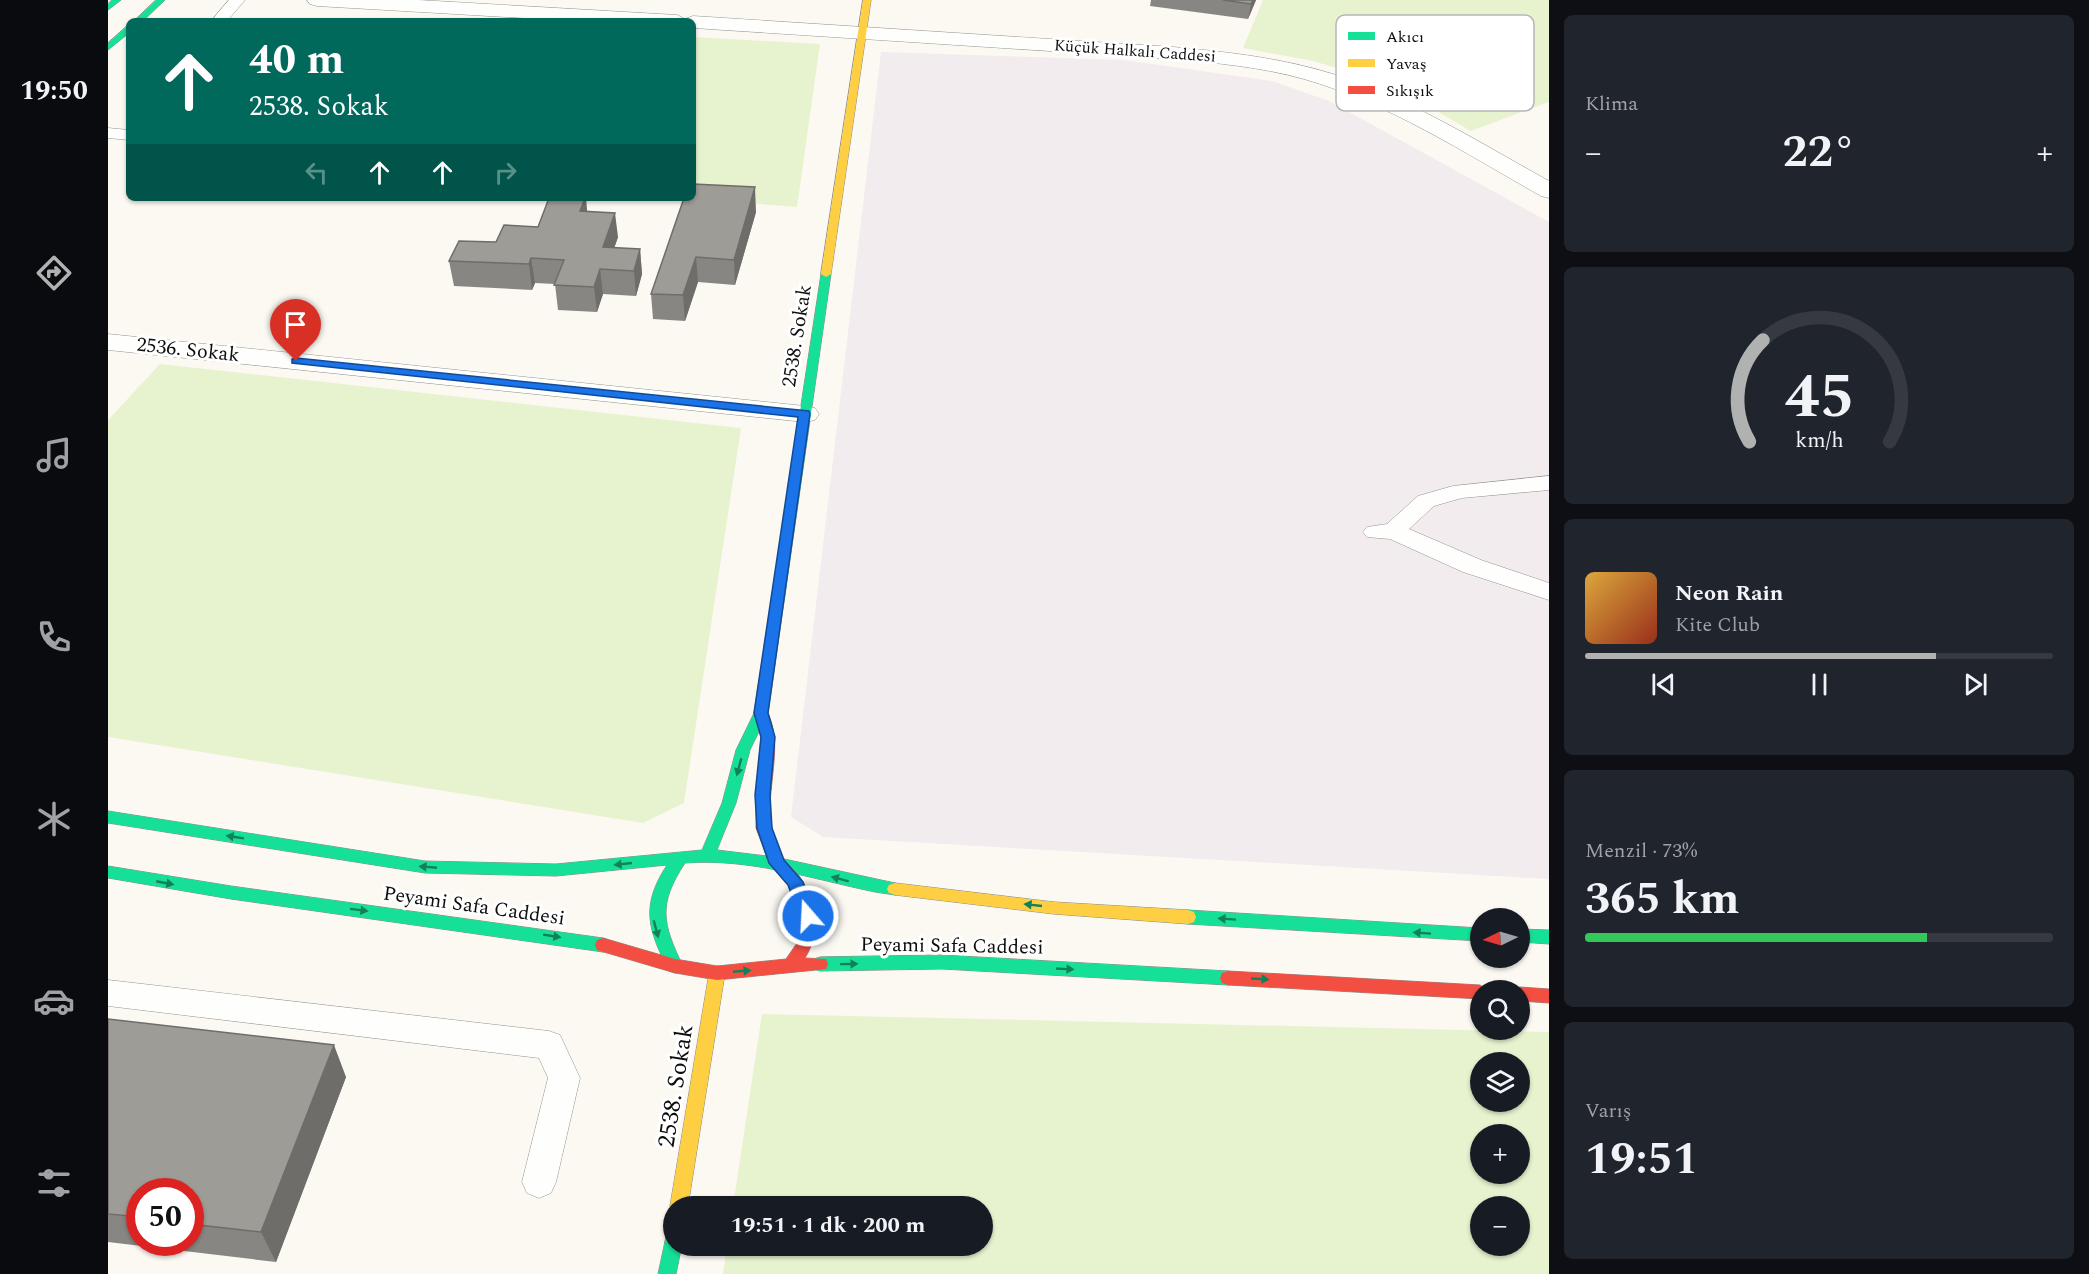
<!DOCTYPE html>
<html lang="tr">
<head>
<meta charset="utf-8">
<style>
  :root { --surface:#171b24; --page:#20242c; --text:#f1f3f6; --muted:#9ea1a6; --line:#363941; --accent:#b0b1b1 }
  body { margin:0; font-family:Spectral,serif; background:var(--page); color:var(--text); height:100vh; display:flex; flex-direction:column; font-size:22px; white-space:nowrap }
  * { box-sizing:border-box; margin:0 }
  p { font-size:20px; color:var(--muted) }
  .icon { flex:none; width:33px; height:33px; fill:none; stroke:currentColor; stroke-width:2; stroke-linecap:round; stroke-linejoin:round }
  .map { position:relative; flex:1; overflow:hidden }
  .panel { display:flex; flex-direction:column; gap:15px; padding:15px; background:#0d0f14; width:540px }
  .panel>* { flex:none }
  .guide { position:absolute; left:18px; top:18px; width:570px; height:183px; border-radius:9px; box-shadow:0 2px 4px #0004; background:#00695c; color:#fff; overflow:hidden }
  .needle { width:39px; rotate:265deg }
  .tools { position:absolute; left:1362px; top:908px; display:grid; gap:12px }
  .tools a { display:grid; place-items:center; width:60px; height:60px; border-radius:50%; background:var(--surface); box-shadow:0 2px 4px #0004; font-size:30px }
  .speed { position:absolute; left:18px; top:1178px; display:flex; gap:12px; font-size:30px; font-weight:700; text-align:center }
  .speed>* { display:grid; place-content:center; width:78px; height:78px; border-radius:50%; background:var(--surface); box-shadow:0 2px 4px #0004; line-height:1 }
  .speed .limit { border:9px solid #d22; background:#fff; color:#111 }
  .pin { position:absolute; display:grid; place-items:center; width:51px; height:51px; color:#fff; margin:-62px -26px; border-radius:50% 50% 50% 0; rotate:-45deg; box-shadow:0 0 6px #0007 }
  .pin .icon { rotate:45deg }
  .me { position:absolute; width:66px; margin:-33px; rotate:341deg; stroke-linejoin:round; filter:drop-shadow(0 0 4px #0008) }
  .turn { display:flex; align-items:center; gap:21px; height:126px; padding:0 24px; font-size:27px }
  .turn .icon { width:78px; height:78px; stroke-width:2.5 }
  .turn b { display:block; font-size:42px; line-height:51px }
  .lanes { display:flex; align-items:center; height:57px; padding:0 24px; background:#0003; justify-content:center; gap:30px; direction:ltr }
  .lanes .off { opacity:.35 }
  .big { font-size:45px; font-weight:700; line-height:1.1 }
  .panel .card { flex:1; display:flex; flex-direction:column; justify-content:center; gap:9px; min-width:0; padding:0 21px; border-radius:9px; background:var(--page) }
  .panel .dial { align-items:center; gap:0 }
  .dial svg { height:156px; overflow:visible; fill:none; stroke:var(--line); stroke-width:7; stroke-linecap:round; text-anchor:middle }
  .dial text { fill:var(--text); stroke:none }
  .song { display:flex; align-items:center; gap:18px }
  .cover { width:72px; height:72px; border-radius:9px; background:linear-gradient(135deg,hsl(40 70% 55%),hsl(10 70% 35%)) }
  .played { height:6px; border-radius:3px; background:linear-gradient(90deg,var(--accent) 75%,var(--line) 75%) }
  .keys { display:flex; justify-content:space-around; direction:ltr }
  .heat { display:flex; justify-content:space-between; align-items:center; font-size:33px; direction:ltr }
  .charge { height:9px; border-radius:4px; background:linear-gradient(90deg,#34c759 73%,var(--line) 0) }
  .trip { position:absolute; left:555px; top:1196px; width:330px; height:60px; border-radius:30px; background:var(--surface); box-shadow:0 2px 4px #0004; font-weight:700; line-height:60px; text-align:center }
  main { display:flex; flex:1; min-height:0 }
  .tab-bar { display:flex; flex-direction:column; width:108px; justify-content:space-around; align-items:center; background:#090b0e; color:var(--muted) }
  .tab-bar .icon { width:42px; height:42px }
  .tab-bar .selected { color:var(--accent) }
  .tab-bar b { font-size:27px; color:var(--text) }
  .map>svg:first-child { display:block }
  .industrial { fill:#f2ecef }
  .green { fill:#e7f3cf; fill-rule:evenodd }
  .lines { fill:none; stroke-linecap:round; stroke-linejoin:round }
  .lane-casing { stroke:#949390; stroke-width:1 }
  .street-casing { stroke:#949390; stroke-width:1 }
  .fast-casing { stroke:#8b8a87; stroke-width:1 }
  .slow-casing { stroke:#8b8a87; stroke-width:1 }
  .jam-casing { stroke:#8b8a87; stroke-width:1 }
  .lane { fill:#fefefd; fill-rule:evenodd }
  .street { fill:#fefefd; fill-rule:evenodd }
  .fast { fill:#16e098; fill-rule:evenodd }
  .slow { fill:#ffcf43; fill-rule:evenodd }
  .jam { fill:#f24e42; fill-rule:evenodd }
  .wall { fill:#888682; fill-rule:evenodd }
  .shaded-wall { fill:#6f6d6a }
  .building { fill:#9e9c97; stroke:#6f6d6a; stroke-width:1.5 }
  .oneway { fill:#128159 }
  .route { fill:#1a73e8; stroke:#114b97; stroke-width:1.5 }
  .labels { text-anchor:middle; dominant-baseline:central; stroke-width:6; stroke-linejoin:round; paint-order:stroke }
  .far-street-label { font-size:16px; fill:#0d0d0d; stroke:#fff }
  .street-label { font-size:20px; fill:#0d0d0d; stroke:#fff }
  .near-street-label { font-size:24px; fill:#0d0d0d; stroke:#fff }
  .key { fill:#fff; stroke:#b6b6b6; stroke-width:1.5 }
  .key-label { font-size:16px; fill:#0d0d0d }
</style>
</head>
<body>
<main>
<nav class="tab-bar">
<b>19:50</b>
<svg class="icon selected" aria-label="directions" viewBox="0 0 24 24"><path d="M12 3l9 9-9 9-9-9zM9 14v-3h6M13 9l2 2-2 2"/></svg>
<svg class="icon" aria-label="music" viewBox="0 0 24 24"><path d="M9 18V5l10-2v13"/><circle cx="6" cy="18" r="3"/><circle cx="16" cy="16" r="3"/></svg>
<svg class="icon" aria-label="phone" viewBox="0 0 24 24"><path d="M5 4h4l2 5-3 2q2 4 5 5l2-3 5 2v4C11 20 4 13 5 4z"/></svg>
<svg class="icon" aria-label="climate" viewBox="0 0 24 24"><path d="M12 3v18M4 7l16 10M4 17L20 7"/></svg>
<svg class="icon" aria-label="car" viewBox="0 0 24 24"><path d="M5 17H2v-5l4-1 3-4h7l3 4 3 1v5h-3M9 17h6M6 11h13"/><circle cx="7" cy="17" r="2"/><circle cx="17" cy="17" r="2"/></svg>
<svg class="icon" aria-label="filters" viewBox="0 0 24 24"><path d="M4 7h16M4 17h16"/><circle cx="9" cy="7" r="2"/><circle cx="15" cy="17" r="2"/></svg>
</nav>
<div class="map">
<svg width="1441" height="1274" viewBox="0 0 1441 1274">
  <rect width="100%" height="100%" fill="#fbf9f2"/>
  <path class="industrial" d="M773 52 1016 60 1164 81 1221 101 1441 222V879L715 837 683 817Z"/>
  <g class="green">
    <path d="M1155 0H1441V102L1363 131 1282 84 1205 61 1135 48Z"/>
    <path d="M585 37 712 44 689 207 578 198H585Z"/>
    <path d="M52 364 633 428 576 803 535 823 0 737V420Z"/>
    <path d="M654 1014 1441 1032V1274H615L619 1245H874V1206H625ZM1372 1062H1412V1101H1372ZM1372 1134H1412V1173H1372ZM1372 1206H1412V1245H1372Z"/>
  </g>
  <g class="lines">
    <g class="lane-casing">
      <g id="lane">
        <path d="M121 0H137L119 21H103Z"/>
        <path d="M0 128 21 130V140L0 138Z"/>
        <path d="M1441 476V490L1354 498 1326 506 1301 529 1373 560 1441 583V600L1355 572 1282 539 1259 537 1255 532 1259 527 1279 524 1310 496 1345 486Z"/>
        <path d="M0 980 441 1031 452 1035 472 1078 448 1182 443 1193 431 1198 419 1193 414 1182 440 1078 431 1058 0 1006Z"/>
      </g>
    </g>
    <g class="street-casing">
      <g id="street">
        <path d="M199 0H310L569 15 577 19 585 16 1065 47C1120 52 1175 58 1228 75 1303 99 1372 143 1441 181V198L1433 196C1357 153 1280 103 1196 79 1153 67 1109 63 1065 59L585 28V21H467L209 6 202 4Z"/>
        <path d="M0 334 697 406 707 408 711 414 707 420 697 422 0 350Z"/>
      </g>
    </g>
    <g class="fast-casing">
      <g id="fast">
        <path d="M4 0H13L0 10V4Z"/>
        <path d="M48 0H57L35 21H26Z"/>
        <path d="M18 27H21V33L0 50V43Z"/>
        <path d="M718 271 723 274 660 713 642 750 628 803 609 850 667 857 787 883 793 885 795 889 793 893 787 895 767 892C704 879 642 858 577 863 550 904 554 923 575 966L573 971 567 973 561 971C540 930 532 906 559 865L448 876 317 873 0 823V811L317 861 448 864 594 850 614 803 628 750 646 713 713 274Z"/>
        <path d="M0 866 123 886 495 938 501 940 503 945 501 950 495 952 123 899 0 878Z"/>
        <path d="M1080 910 1372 928V941L1080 924 1074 922 1072 917 1074 912Z"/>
        <path d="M1412 929 1441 930V944L1412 942Z"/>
        <path d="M834 955 1120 971 1126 973 1128 978 1126 983 1120 985 834 969 712 971 706 969 704 964 706 959 712 957Z"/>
        <path d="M566 1229V1245H574L568 1274H550L559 1232Z"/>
      </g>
    </g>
    <g class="slow-casing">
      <g id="slow">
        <path d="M755 0H763L723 274 718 277 713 274Z"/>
        <path d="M787 883 946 902 1080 910 1086 912 1088 917 1086 922 1080 924 946 914 787 895 781 893 779 889 781 885Z"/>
        <path d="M609 966 615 968 617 973 580 1206H566V1213L562 1206 601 973 603 968Z"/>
      </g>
    </g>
    <g class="jam-casing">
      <g id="jam">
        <path d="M653 708 658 709C678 746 656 789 664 828 666 838 671 855 678 862 683 868 690 873 693 879 708 904 713 933 697 958L718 959 720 964 718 969 609 980 567 973 489 950 487 945 489 940 495 938 567 959 609 966 678 959 689 943 692 917 680 885 661 863 648 828V794L653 737 646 713 648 709Z"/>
        <path d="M1120 971 1372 985 1379 990H1372V999L1120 985 1114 983 1112 978 1114 973Z"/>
        <path d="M1412 987 1441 989V1003L1412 1001V990H1406Z"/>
      </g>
    </g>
    <use href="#lane" class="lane"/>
    <use href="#street" class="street"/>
    <use href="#fast" class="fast"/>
    <use href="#slow" class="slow"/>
    <use href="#jam" class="jam"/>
  </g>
  <g class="wall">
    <path d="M1043 0H1148L1140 19 1042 6Z"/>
    <path d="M576 198 648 212 627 285 590 282 577 321 545 319 543 294Z"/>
    <path d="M479 211 510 237 506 248 532 249 534 274 528 296 495 294 489 312 450 310 447 284 427 283 424 290 346 286 341 261 430 227Z"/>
    <path d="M0 1019 238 1077 168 1262 0 1242ZM32 1191H82V1242H32Z"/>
  </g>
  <g class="shaded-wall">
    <path d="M1145 0H1148L1140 19 1143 4Z"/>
    <path d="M647 187 648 212 627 285 626 260Z"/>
    <path d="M477 198H478L480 221 472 211Z"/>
    <path d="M507 213 510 237 499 269 495 247Z"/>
    <path d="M532 249 534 274 528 296 526 271Z"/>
    <path d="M588 257 590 282 577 321 575 295Z"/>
    <path d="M423 258 427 283 424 290 421 264Z"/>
    <path d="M492 269 495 294 489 312 486 287Z"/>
    <path d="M226 1045 238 1077 168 1262 153 1232Z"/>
  </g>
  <g class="building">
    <path d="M1115 0H1145L1143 4Z"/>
    <path d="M141 19 176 21H139Z"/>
    <path d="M585 184 647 187 626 260 588 257 575 295 543 294 576 198H585Z"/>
    <path d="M441 198H477L472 211 507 213 495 247 532 249 526 271 492 269 486 287 446 285 456 260 423 258 421 264 341 261 351 241 388 242 396 225 430 227Z"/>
    <path d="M0 1019 226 1045 153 1232 82 1224V1191H32V1217L0 1214Z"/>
  </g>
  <defs><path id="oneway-solid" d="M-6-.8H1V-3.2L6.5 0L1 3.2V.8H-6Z" transform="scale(1.5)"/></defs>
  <g class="oneway">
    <use href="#oneway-solid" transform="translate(631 767) rotate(105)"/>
    <use href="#oneway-solid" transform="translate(127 837) rotate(-171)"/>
    <use href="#oneway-solid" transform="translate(515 864) rotate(174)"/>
    <use href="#oneway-solid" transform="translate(320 867) rotate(-175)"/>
    <use href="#oneway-solid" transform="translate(732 879) rotate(-165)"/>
    <use href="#oneway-solid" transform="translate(57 883) rotate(11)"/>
    <use href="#oneway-solid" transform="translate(925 905) rotate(-174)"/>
    <use href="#oneway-solid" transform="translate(251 910) rotate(7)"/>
    <use href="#oneway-solid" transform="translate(1119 919) rotate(-176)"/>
    <use href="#oneway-solid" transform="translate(548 929) rotate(75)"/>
    <use href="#oneway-solid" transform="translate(1314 933) rotate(-176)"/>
    <use href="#oneway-solid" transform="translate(444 936) rotate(9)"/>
    <use href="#oneway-solid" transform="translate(741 964) rotate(-1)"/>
    <use href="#oneway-solid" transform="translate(957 969) rotate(3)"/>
    <use href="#oneway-solid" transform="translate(634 971) rotate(-5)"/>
    <use href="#oneway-solid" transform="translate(1152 979) rotate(3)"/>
  </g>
  <path class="route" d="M188 358 701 411 702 414 660 713 667 737 662 795 664 828 676 860 695 882 708 916 706 921 700 923 694 921 680 885 661 863 649 828 647 795 653 737 646 713 690 417 184 363V359Z"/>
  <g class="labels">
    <g class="far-street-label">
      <text transform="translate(1027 51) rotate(4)">Küçük Halkalı Caddesi</text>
    </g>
    <g class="street-label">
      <text transform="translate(689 336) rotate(-81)">2538. Sokak</text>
      <text transform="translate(80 350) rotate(6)">2536. Sokak</text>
      <text transform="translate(366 906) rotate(8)">Peyami Safa Caddesi</text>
      <text transform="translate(844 946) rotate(1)">Peyami Safa Caddesi</text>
    </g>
    <g class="near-street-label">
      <text transform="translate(568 1086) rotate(-81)">2538. Sokak</text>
    </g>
  </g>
  <rect x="1228" y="15" width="198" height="96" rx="9" class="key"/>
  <rect x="1240" y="32" width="27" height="8" fill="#16e098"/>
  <rect x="1240" y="59" width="27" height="8" fill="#ffcf43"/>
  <rect x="1240" y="86" width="27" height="8" fill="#f24e42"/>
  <g class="key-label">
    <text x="1278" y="42">Akıcı</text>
    <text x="1278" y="69">Yavaş</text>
    <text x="1278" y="96">Sıkışık</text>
  </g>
</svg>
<div class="tools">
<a><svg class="needle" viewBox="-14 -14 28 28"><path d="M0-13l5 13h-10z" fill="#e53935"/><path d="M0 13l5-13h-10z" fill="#9ea1a6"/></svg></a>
<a><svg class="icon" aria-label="search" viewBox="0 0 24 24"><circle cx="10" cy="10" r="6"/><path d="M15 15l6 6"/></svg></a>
<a><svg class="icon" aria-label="layers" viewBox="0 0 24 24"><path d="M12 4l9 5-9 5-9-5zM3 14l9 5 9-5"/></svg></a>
<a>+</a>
<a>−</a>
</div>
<div class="speed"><div class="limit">50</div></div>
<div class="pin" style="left:188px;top:361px;background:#d93025"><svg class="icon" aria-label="arrive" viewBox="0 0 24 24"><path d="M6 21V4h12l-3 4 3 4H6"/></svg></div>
<svg class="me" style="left:700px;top:916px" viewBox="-20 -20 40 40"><circle r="17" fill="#1a73e8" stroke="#fff" stroke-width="3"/><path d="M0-11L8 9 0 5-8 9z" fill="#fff"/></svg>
<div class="trip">19:51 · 1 dk · 200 m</div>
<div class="guide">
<div class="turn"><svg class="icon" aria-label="ahead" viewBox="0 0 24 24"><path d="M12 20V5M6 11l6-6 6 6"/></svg><div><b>40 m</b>2538. Sokak</div></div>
<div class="lanes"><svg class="icon off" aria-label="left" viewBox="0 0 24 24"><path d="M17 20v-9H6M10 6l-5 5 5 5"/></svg><svg class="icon" aria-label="ahead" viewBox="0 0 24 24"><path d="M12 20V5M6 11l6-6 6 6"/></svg><svg class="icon" aria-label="ahead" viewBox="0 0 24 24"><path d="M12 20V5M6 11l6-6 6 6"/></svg><svg class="icon off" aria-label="right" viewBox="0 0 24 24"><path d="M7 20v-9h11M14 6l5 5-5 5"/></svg></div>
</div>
</div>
<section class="panel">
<div class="card"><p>Klima</p>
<div class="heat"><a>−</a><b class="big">22°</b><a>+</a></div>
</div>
<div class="card dial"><svg viewBox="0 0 100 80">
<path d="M14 69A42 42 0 1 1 86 69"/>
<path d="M14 69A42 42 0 0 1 21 17" stroke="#b0b1b1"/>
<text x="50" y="56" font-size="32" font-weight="700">45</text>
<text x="50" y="72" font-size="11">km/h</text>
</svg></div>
<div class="card">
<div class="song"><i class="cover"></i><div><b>Neon Rain</b><p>Kite Club</p></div></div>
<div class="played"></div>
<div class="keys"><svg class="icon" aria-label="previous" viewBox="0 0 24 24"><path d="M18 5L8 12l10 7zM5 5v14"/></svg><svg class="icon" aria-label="pause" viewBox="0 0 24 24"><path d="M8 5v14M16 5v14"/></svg><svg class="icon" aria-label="next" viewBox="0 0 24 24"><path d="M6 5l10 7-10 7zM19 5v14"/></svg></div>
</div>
<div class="card"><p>Menzil · 73%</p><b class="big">365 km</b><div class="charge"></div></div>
<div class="card"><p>Varış</p><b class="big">19:51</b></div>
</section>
</main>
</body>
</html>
